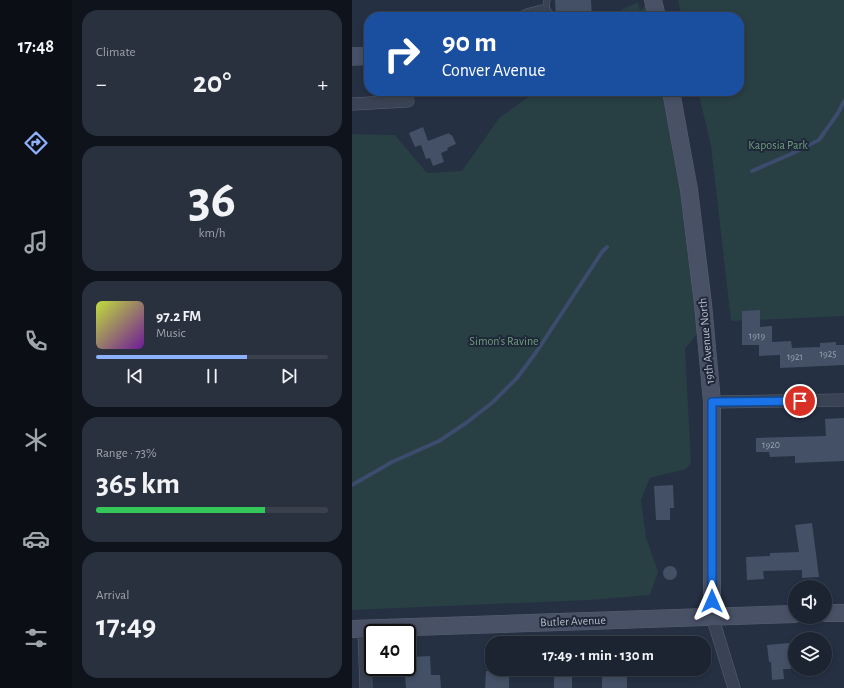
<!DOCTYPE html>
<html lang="en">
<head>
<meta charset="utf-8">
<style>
  :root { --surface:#1c2432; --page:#29303e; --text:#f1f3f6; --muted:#a0a4ac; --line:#3a414d; --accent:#8db1fc }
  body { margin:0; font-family:"Alegreya Sans",sans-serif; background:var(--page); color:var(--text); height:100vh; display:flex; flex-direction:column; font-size:15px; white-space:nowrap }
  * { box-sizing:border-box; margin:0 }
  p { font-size:13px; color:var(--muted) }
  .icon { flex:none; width:22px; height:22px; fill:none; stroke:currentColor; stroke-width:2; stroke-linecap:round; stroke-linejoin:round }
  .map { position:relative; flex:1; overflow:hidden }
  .drawer { display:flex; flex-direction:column; gap:10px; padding:10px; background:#0f141c; width:280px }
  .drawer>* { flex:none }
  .guide { position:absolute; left:12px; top:12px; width:380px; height:84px; border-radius:16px; box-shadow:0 2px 6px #0003,0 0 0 1px var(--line); background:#1a4fa0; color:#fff; overflow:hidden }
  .tools { position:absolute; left:436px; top:580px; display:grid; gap:8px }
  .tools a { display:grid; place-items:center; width:44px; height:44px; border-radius:50%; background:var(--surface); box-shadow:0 2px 6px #0003,0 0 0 1px var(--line); font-size:20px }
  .speed { position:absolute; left:12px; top:624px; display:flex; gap:8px; font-size:20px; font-weight:700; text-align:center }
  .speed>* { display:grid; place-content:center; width:52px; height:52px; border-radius:50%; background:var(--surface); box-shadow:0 2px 6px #0003,0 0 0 1px var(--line); line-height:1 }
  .speed .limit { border:2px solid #111; border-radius:6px; background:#fff; color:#111 }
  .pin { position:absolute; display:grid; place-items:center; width:34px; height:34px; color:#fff; margin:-17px; border:2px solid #fff; border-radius:50%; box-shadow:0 1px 4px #0007 }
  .me { position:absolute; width:44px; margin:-22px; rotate:0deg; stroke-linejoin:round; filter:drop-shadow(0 0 3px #0008) }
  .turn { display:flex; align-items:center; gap:14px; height:84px; padding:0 12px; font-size:18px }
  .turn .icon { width:52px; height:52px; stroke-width:2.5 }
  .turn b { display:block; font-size:28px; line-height:34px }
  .big { font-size:30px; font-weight:600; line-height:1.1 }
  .drawer .card { flex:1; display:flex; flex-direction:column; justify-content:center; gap:6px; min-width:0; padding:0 14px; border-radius:16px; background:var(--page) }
  .drawer .dial { align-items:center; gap:0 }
  .dial b { font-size:52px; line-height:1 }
  .song { display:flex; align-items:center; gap:12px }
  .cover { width:48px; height:48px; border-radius:6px; background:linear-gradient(135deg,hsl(70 70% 55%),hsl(280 70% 35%)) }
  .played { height:4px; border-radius:2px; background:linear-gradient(90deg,var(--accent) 65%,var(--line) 65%) }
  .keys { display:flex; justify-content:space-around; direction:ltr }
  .heat { display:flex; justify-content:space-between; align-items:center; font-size:22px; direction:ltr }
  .charge { height:6px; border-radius:3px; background:linear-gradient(90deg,#34c759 73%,var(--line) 0) }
  .trip { position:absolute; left:133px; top:636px; width:226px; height:40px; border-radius:16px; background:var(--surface); box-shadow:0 2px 6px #0003,0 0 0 1px var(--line); font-weight:600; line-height:40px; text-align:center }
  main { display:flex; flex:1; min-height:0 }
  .tab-bar { display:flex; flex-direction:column; width:72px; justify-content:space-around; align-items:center; background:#0b0e14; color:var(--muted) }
  .tab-bar .icon { width:28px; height:28px }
  .tab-bar .on { color:var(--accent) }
  .tab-bar b { font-size:18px; color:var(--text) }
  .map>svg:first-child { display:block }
  .green { fill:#283f44 }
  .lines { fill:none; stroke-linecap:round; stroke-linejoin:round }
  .stream { stroke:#3b4c6c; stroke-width:4 }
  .building { fill:#445065 }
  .lane-casing { stroke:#586070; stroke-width:7 }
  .street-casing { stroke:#586070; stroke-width:13 }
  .secondary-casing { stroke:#586070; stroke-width:18 }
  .lane { stroke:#3a4353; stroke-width:6 }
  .street { stroke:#3a4353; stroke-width:12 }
  .secondary { stroke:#485166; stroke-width:17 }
  .route-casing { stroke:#114b97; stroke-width:10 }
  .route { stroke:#1a73e8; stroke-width:7 }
  .labels { text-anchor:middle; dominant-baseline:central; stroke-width:4; stroke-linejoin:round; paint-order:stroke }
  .number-label { font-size:10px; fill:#9aa2b2 }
  .park-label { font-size:12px; fill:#6d9e7c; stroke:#1f2738 }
  .street-label { font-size:12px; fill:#b7becc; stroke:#1f2738 }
</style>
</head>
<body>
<main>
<nav class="tab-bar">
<b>17:48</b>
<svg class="icon on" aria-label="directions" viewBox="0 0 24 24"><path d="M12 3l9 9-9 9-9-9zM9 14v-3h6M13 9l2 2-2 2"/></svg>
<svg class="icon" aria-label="music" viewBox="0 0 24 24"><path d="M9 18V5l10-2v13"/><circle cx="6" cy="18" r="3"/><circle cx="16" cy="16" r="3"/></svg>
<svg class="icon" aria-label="phone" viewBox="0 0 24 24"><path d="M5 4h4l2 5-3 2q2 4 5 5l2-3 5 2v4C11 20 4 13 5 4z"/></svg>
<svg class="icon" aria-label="climate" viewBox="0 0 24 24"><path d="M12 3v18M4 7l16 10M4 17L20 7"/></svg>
<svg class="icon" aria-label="car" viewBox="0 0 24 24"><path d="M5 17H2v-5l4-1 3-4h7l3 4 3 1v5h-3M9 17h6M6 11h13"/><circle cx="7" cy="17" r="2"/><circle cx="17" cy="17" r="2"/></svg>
<svg class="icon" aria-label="filters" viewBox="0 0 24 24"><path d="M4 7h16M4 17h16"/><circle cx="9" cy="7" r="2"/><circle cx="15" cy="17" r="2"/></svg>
</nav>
<section class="drawer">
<div class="card"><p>Climate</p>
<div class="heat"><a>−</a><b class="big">20°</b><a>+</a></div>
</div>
<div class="card dial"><b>36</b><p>km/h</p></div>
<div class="card">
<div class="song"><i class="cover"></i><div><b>97.2 FM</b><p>Music</p></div></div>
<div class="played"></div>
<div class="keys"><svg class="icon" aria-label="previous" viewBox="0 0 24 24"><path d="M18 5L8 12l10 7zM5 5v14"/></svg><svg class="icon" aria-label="pause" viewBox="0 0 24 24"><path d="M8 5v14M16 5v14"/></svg><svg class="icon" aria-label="next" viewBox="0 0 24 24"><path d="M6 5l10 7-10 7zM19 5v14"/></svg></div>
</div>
<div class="card"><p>Range · 73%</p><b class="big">365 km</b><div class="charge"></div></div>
<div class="card"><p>Arrival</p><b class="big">17:49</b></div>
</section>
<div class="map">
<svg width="492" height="688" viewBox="0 0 492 688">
  <rect width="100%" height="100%" fill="#253043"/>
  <g class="green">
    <path d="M298 0 304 17H264L270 10 286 2 288 11Z"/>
    <path d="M326 0H492V316L379 321 359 146 346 91H387V17H330Z"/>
    <path d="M185 91H319L353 323 333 349 339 463 334 469 298 478 289 500 294 537 306 572 298 595 238 600 0 610V134L43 135 75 173 110 171 147 118Z"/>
  </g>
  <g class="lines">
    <g class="stream">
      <path d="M400 171 439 154 467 140 486 113 492 101"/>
      <path d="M0 485 40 462 87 441 114 423 141 402 165 378 185 351 250 252 255 247"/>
    </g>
  </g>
  <g class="building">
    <path d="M203 0H239L240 17H204Z"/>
    <path d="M0 47H16L17 65 0 66Z"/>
    <path d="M71 127 76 141 97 133 98 135H100L104 144 95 148 96 150 89 153 92 162 81 166 78 158 74 159 69 145 63 147 57 133Z"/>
    <path d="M408 310V327L420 326V342L439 341 440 348 468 347V343L484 342V345H492V365L428 368V355L407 356V345H390V311Z"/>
    <path d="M492 418V461L443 463V456L418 457 417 452H404V438L474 436 473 419Z"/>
    <path d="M321 485 322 508H318V520H304L302 486Z"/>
    <path d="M460 523 467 577 450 578V570L411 571 412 579 395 580 394 557 418 556V553L447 552 443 525Z"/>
    <circle cx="318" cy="573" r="7"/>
    <path d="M437 643 439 669H431L432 679 420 680 419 662H417L415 645Z"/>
    <path d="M78 656 79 675H88L89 688H54L53 676H55L54 668H59V657Z"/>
    <path d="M134 671H157V688H133Z"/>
    <rect x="202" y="675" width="18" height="13"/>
    <rect x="250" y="675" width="25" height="13"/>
  </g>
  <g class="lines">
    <g class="lane-casing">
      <g id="lane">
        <path d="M195 0 194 7 199 17"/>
        <path d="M165 17 175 12 194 7"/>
      </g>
    </g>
    <g class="street-casing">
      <g id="street">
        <path d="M0 104 56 101"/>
        <path d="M360 402 492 400"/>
        <path d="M360 616 382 688"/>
        <path d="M12 629 14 688"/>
      </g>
    </g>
    <g class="secondary-casing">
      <g id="secondary">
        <path d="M301 0 305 17"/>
        <path d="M319 91 337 190 351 304 360 402V616"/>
        <path d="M473 613H492"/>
        <path d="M0 629 443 614"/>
      </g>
    </g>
    <use href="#lane" class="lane"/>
    <use href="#street" class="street"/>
    <use href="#secondary" class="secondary"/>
  </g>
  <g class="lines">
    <g class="route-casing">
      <path id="route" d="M360 601V402L448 401"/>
    </g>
    <use href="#route" class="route"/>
  </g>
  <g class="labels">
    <g class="number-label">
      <text x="405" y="336">1919</text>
      <text x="476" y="354">1925</text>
      <text x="443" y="357">1921</text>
      <text x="419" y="445">1920</text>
    </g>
    <g class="park-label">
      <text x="426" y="145">Kaposia Park</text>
      <text x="152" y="341">Simon's Ravine</text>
    </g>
    <g class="street-label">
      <text transform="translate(354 341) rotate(-95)">19th Avenue North</text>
      <text transform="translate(221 621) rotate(-2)">Butler Avenue</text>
    </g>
  </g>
</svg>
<div class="tools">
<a><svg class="icon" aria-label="sound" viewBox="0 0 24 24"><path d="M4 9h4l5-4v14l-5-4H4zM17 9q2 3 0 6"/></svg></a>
<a><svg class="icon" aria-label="layers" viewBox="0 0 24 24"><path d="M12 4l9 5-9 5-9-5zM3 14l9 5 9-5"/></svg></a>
</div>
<div class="speed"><div class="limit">40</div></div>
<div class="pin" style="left:448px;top:401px;background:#d93025"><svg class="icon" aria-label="arrive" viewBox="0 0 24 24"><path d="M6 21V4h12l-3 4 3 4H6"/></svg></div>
<svg class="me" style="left:360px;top:601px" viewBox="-20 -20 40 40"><path d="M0-17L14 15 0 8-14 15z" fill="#1a73e8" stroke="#fff" stroke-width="4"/></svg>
<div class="trip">17:49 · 1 min · 130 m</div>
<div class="guide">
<div class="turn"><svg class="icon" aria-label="right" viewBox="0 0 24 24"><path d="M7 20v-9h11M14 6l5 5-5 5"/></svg><div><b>90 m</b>Conver Avenue</div></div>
</div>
</div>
</main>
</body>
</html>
